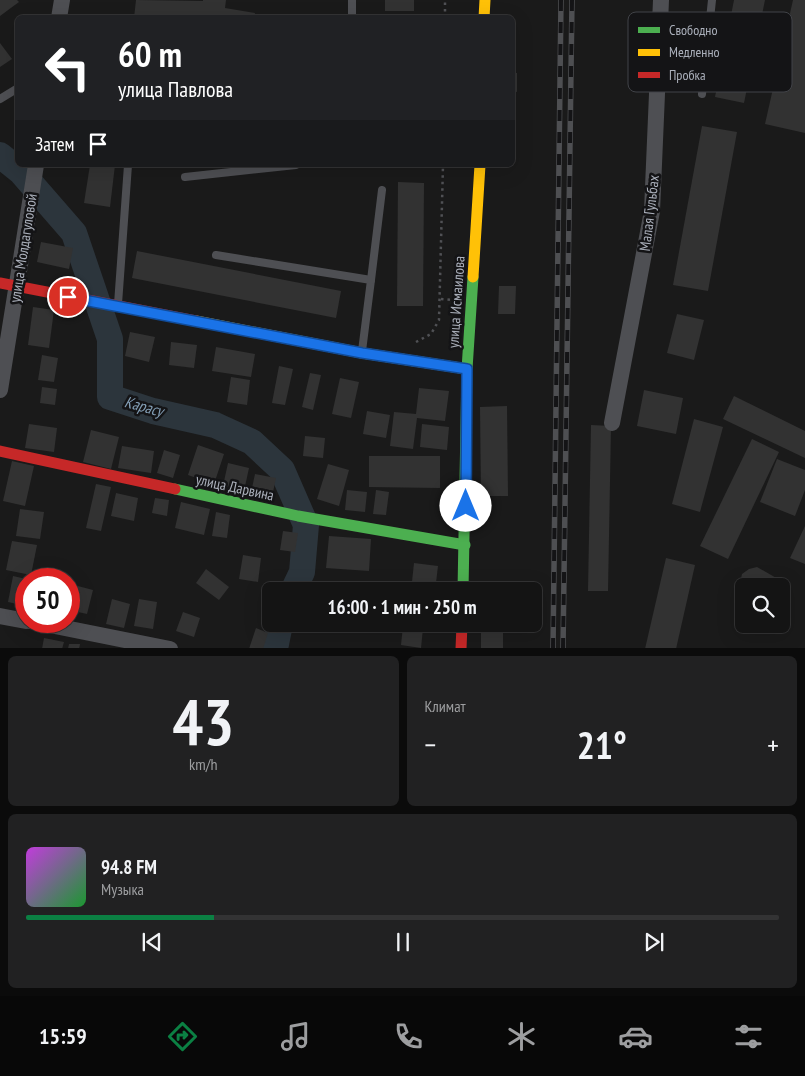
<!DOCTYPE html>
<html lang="ru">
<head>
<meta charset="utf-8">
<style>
  :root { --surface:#141414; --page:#212122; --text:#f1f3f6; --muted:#9d9ea0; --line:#333334; --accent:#0b8043 }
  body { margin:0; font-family:"PT Sans Narrow",sans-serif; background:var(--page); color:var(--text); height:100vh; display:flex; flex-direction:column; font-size:19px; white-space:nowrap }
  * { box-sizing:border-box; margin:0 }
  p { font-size:16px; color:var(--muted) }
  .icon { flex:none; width:28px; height:28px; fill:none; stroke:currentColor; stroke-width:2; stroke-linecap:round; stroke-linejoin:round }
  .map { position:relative; height:648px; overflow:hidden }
  .details { display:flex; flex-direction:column; gap:8px; padding:8px; background:#0b0b0b; flex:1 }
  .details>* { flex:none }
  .top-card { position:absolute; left:15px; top:15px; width:500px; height:152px; border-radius:8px; box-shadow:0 5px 20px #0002,0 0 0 1px var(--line); background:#202124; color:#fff; overflow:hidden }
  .tools { position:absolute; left:735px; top:578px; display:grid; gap:10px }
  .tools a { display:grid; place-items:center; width:55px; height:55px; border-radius:8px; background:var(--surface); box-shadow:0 5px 20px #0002,0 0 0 1px var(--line); font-size:25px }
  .speed { position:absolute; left:15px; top:568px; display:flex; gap:10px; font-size:25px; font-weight:700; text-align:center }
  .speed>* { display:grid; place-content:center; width:65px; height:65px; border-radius:50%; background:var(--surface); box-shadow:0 5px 20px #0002,0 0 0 1px var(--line); line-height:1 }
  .speed .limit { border:8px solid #d22; background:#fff; color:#111 }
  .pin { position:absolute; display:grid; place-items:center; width:42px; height:42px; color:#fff; margin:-21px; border:2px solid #fff; border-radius:50%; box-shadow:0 1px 5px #0007 }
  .me { position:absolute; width:55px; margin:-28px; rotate:0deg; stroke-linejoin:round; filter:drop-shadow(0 0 4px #0008) }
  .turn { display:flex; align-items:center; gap:18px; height:105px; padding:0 20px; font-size:22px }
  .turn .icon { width:65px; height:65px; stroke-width:2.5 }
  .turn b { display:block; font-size:35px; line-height:42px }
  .then { display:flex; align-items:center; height:48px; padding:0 20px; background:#0003; gap:10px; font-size:19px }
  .big { font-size:38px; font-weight:700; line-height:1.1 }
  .details .tile { flex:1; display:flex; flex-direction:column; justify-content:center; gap:8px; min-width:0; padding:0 18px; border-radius:8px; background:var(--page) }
  .details .dial { align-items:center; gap:0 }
  .dial b { font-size:65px; line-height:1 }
  .song { display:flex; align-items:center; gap:15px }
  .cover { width:60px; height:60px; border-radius:8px; background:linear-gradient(135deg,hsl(290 70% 55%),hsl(130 70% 35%)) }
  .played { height:5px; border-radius:2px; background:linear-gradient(90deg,var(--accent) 25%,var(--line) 25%) }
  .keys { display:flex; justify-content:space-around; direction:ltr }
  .heat { display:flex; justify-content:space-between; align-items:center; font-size:28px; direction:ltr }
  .details .tiles { flex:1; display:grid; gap:8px; grid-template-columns:1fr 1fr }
  .tile:last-child { grid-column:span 2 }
  .trip { position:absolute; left:262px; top:582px; width:280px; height:50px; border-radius:8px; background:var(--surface); box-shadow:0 5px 20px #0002,0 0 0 1px var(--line); font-weight:700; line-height:50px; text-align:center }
  .tab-bar { display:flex; height:80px; justify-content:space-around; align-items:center; background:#080808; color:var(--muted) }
  .tab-bar .icon { width:35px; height:35px }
  .tab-bar .selected { color:var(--accent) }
  .tab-bar b { font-size:22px; color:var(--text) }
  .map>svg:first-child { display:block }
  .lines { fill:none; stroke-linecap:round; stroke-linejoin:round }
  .river { stroke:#2c353c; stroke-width:26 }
  .building { fill:#323232 }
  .path { stroke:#505155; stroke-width:2.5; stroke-dasharray:2.5 4; stroke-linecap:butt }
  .lane { stroke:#4e4f53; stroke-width:8 }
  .street { stroke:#4e4f53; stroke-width:16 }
  .fast { stroke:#4caf50; stroke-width:11 }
  .slow { stroke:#ffc107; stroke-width:11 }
  .jam { stroke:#c62828; stroke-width:11 }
  .rail-casing { stroke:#4e4f52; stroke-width:5.5 }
  .rail { stroke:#141416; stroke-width:4; stroke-dasharray:11; stroke-linecap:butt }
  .route-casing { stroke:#114b97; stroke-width:12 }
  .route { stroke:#1a73e8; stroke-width:9 }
  .labels { text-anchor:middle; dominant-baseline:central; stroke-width:5; stroke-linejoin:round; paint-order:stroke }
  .street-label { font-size:15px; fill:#abb0bb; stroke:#141416 }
  .water-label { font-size:16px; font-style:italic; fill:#839eb5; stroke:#141416 }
  .key { fill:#141416; stroke:#414348; stroke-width:1 }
  .key-label { font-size:14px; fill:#abb0bb }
</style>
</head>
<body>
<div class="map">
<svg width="805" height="649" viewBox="0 0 805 649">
  <rect width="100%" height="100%" fill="#1a1a1a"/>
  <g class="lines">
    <g class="river">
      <path d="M0 155 21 172 74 233 110 339V397L153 411 215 425 252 442 282 470 306 525 302 572 293 591"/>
      <path d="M275 649 280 624"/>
    </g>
  </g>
  <g class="building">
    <path d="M0 0H17L19 2 0 16Z"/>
    <path d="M136 0 203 1V0H226L225 8 255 13 254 18H134Z"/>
    <rect x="385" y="0" width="29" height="11"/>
    <path d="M734 0H765L744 103 715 97Z"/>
    <path d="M793 0H805V133L765 124Z"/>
    <rect x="387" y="14" width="28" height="4"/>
    <path d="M0 43 12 59 0 67Z"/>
    <path d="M512 73H517V92L512 91Z"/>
    <path d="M702 126 737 132 708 291 673 285Z"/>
    <path d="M90 165H115L110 207 84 203Z"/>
    <path d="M398 182 424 183 423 306H397Z"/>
    <path d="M41 242 73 248 69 269 37 262Z"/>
    <path d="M137 251 341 291 336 318 132 278Z"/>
    <path d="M499 286H516L515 314H498Z"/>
    <path d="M33 307 54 310 49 348 28 345Z"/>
    <path d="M677 314 704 320 694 360 667 353Z"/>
    <path d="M130 332 155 337 149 362 125 356Z"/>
    <path d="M171 342 197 345 194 368 169 365Z"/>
    <path d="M216 347 255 354 251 377 212 371Z"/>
    <path d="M42 355 58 358 54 382 38 380Z"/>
    <path d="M279 366 293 369 285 405 272 403Z"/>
    <path d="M310 373 321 375 313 410 302 407Z"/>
    <path d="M231 377 250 380 247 405 227 402Z"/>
    <path d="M340 378 359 382 351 418 332 414Z"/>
    <path d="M42 387 57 389 55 405 40 403Z"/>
    <path d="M419 388 449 391 445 421 417 418 413 449 390 446 394 412 416 414Z"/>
    <path d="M644 390 683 398 676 434 637 426Z"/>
    <path d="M734 396 805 431V458L723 419Z"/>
    <path d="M507 406 508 496H481L480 407Z"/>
    <path d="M367 411 390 415 386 438 363 434Z"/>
    <path d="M694 419 723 427 700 512 672 504Z"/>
    <path d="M29 424 57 428 54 452 25 448Z"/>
    <path d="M422 424 449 427 447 450 420 447Z"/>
    <path d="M591 425 611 426 608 591H588Z"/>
    <path d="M91 430 119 437 111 469 83 462Z"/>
    <path d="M305 436 325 438 323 458 303 456Z"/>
    <path d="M752 439 779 452 728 559 700 546Z"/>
    <path d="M198 445 224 454 214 484 188 475Z"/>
    <path d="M122 446 154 451 151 473 118 468Z"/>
    <path d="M164 450 180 455 173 478 157 473Z"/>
    <path d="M369 456H440V488L369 487Z"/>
    <path d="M777 459 805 470V490L795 516 760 502Z"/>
    <path d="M12 461 34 466 25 506 3 501Z"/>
    <path d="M228 463 249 468 244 491 223 486Z"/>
    <path d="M328 464 349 470 339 506 317 499Z"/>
    <path d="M255 474 276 478 273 492 252 488Z"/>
    <path d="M96 484 111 487 101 531 86 528Z"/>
    <path d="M347 490 367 492 365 512 345 510Z"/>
    <path d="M376 490 389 492 386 515 373 514Z"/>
    <path d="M116 493 138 498 134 521 111 516Z"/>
    <path d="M155 498 169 500 167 516 152 513Z"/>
    <path d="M181 502 210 509 204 535 175 528Z"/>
    <path d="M20 509 44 512 40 539 16 536Z"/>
    <path d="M216 512 230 515 227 538 212 536Z"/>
    <path d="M805 526V564L790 558Z"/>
    <path d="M283 531 298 533 295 552 280 550Z"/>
    <path d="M329 536 371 539 369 571 326 568Z"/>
    <path d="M12 541 37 545 31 575 6 570Z"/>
    <path d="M243 555 261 558 258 582 239 579Z"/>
    <path d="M666 558 695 565 676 649H645Z"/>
    <path d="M414 563 438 566 435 591H411Z"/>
    <path d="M757 567 785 583 781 591V586H744L743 595 740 584 742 574 749 569Z"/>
    <path d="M206 569 229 587 219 600 196 583Z"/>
    <path d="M13 576 26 579V606L8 602Z"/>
    <path d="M74 585 93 590 87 614 69 610Z"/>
    <path d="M112 599 130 604 124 628 106 624Z"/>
    <path d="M139 599 157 602 153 629 134 626Z"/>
    <path d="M183 612 200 618 194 637 176 631Z"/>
    <rect x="481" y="624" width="22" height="25"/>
    <path d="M403 626 423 628 421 648 401 645Z"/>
    <path d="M256 628 268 633 263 649H249Z"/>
    <path d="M44 638 64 642 62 649H42Z"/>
    <path d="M69 644H80L79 649H68Z"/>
  </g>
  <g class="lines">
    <g class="path">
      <path d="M445 18V0"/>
      <path d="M441 299 454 300"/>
      <path d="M416 342 431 334 439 320 443 165"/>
    </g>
    <g class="lane">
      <path d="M352 18V0"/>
      <path d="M702 94 712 0"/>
      <path d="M0 99 18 88"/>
      <path d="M185 177 296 165"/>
      <path d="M216 255 371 280 362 351"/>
      <path d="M371 280 382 190"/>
      <path d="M118 304 128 165"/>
    </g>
    <g class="street">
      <path d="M59 18 62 0"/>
      <path d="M0 390 36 165"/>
      <path d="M612 423 652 211 661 0"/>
      <path d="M0 616 26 621"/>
      <path d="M30 621 170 649"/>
    </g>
    <g class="fast">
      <path d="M175 489 298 516 465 545"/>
      <path d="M463 591 467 369 473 277"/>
    </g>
    <g class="slow">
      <path d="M484 18 485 0"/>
      <path d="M473 277 480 165"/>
      <path d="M196 321 362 353 467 369"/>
    </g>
    <g class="jam">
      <path d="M0 283 196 321"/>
      <path d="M0 451 175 489"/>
      <path d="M461 649 462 624"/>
    </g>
    <g class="rail-casing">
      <g id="rail">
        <path d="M553 649 561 0"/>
        <path d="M563 649 572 0"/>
      </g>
    </g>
    <use href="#rail" class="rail"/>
  </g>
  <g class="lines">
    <g class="route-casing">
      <path id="route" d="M68 297 362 353 467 369 466 506"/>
    </g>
    <use href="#route" class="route"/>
  </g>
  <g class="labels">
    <g class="street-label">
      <text transform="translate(649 213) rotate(-83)">Малая Гульбах</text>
      <text transform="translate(23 248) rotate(-81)">улица Молдагуловой</text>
      <text transform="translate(456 302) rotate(-86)">улица Исмаилова</text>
      <text transform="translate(235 487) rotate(12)">улица Дарвина</text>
    </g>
    <g class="water-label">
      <text transform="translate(144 406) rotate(15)">Карасу</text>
    </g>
  </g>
  <rect x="628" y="12" width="164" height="80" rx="8" class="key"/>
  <rect x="638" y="27" width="22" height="6" fill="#4caf50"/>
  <rect x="638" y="49" width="22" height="7" fill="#ffc107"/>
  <rect x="638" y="72" width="22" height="6" fill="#c62828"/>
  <g class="key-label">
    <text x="669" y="35">Свободно</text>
    <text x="669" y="57">Медленно</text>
    <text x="669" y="80">Пробка</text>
  </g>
</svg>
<div class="tools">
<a><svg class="icon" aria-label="search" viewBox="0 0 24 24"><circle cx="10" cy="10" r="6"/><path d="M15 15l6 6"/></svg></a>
</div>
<div class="speed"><div class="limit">50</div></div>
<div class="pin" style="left:68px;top:297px;background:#d93025"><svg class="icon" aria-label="arrive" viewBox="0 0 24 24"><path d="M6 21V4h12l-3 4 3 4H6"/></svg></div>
<svg class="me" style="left:466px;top:506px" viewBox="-20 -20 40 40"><circle r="19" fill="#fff"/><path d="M0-13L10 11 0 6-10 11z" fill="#1a73e8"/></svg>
<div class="trip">16:00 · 1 мин · 250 m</div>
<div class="top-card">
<div class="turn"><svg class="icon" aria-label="left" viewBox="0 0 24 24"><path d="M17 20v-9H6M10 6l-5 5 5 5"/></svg><div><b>60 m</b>улица Павлова</div></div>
<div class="then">Затем<svg class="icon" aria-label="arrive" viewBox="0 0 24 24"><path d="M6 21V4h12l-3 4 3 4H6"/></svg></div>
</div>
</div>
<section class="details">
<div class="tiles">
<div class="tile dial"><b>43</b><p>km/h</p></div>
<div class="tile"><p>Климат</p>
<div class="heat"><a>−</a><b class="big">21°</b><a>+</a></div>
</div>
<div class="tile">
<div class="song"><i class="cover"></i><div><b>94.8 FM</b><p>Музыка</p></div></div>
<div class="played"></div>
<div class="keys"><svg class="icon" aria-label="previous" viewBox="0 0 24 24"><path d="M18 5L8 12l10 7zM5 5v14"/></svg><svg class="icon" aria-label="pause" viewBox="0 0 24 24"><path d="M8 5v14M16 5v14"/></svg><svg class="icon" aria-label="next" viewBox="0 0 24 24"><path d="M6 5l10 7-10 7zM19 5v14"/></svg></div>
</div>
</div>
</section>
<nav class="tab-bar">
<b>15:59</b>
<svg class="icon selected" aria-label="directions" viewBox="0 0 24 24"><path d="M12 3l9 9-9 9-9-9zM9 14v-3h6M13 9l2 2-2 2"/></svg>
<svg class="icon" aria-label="music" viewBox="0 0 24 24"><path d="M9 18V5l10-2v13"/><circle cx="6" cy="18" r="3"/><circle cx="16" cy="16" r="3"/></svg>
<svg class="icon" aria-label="phone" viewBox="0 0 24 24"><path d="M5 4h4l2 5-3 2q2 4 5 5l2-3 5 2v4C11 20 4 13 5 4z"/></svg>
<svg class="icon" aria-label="climate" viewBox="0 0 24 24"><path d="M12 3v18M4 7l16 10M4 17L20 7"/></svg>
<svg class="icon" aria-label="car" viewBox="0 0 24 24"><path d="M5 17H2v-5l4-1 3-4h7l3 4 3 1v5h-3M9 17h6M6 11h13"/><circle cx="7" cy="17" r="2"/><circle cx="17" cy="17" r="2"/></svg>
<svg class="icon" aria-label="filters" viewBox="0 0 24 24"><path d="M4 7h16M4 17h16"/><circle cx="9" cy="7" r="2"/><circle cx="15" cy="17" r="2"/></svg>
</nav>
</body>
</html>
